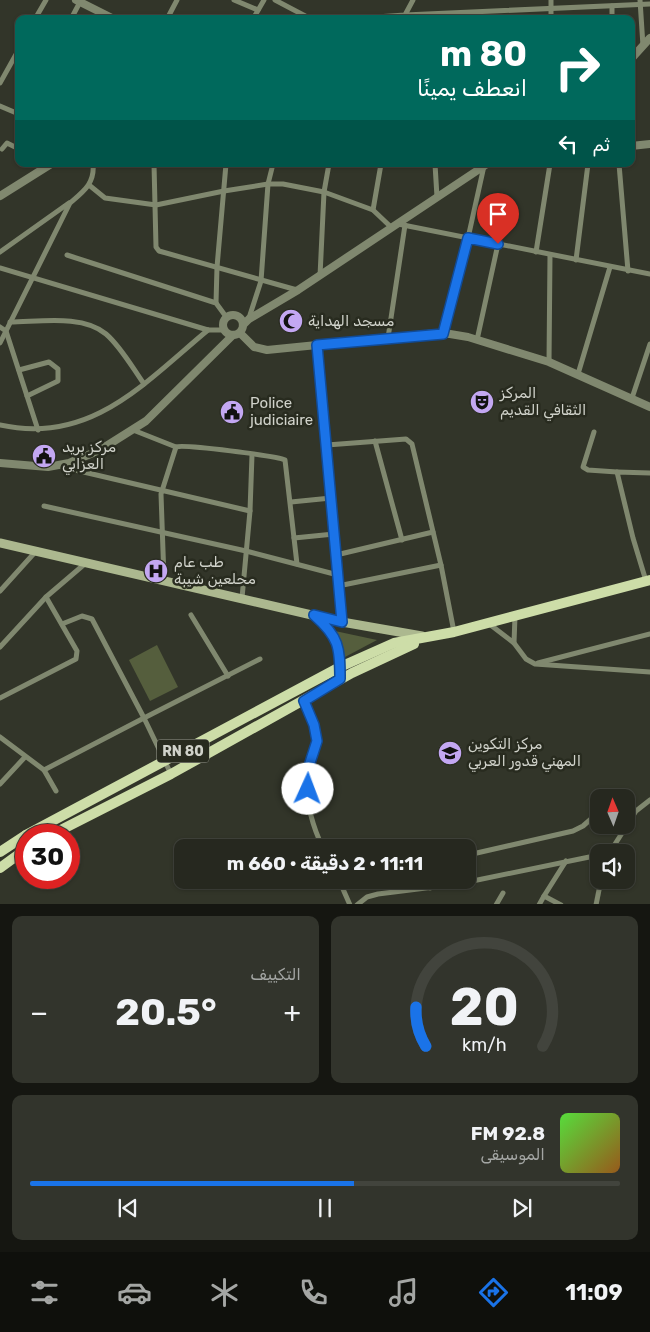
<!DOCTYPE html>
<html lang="ar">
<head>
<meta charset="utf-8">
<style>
  :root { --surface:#26281f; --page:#32342c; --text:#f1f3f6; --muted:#a4a6a4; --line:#42443d; --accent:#1a73e8 }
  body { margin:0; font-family:Rubik,"Noto Naskh Arabic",sans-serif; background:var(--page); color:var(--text); direction:rtl; height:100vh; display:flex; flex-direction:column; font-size:19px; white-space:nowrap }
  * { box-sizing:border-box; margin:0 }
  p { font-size:16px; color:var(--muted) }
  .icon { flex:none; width:28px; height:28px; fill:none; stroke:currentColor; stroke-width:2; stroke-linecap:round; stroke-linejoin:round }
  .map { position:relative; height:904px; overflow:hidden; direction:ltr }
  .sheet { display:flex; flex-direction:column; gap:12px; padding:12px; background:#151611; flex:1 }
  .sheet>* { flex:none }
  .banner { position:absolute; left:15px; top:15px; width:620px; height:152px; border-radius:10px; box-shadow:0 1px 4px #0004,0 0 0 1px var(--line); direction:rtl; background:#00695c; color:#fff; overflow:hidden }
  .needle { width:32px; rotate:358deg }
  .controls { position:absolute; left:590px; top:789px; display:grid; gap:10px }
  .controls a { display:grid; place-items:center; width:45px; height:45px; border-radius:10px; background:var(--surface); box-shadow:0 1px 4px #0004,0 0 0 1px var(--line); font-size:25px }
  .speed { position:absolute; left:15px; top:824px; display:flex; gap:10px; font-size:25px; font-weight:700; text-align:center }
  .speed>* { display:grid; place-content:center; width:65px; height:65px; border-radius:50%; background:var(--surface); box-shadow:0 1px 4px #0004,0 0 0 1px var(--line); line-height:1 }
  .speed .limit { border:8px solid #d22; background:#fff; color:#111 }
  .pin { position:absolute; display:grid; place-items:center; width:42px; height:42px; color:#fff; margin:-51px -21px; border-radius:50% 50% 50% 0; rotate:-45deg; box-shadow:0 0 5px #0007 }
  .pin .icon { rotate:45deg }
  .me { position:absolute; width:55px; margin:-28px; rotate:2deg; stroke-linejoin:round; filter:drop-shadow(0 0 4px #0008) }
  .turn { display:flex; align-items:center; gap:18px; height:105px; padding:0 25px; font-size:22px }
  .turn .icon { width:65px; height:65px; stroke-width:2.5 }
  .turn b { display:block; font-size:35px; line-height:42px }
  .then { display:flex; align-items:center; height:48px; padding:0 25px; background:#0003; gap:10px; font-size:19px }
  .big { font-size:38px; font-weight:700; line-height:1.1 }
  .sheet .widget { flex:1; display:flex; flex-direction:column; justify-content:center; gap:8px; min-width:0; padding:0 18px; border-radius:10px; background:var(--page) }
  .sheet .dial { align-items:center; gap:0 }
  .dial svg { height:130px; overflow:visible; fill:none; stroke:var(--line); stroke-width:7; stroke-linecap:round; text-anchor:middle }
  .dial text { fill:var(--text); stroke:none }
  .song { display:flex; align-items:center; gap:15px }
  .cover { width:60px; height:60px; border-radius:8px; background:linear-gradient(135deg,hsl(110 70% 55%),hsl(30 70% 35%)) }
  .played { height:5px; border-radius:2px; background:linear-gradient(90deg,var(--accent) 55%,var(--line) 55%) }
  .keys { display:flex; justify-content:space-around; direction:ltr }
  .heat { display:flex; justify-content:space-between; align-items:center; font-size:28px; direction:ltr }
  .sheet .tiles { flex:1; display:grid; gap:12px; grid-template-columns:1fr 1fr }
  .widget:last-child { grid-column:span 2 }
  .trip { position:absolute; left:174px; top:839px; width:302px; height:50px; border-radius:10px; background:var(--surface); box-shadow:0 1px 4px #0004,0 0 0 1px var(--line); font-weight:700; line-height:50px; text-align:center; direction:rtl }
  .tab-bar { display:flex; height:80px; justify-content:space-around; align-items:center; background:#0f100c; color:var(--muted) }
  .tab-bar .icon { width:35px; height:35px }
  .tab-bar .selected { color:var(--accent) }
  .tab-bar b { font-size:22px; color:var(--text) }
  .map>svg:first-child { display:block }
  .green { fill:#555e3d }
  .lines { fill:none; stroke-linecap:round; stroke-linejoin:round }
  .minor { stroke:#80886f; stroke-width:5 }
  .tertiary { stroke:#80886f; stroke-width:8 }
  .secondary { stroke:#acb88f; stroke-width:9 }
  .primary { stroke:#cddda8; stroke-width:10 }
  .route-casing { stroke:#114b97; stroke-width:12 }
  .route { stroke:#1a73e8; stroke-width:9 }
  .labels { text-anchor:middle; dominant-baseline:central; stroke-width:5; stroke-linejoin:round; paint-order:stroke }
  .shield { fill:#282b1f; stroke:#9ea097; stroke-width:1 }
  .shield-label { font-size:14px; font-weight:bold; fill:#d0d2ca }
  .poi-label { font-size:15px; fill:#d0d2ca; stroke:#282b1f; text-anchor:start }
</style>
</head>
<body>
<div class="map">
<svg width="650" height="905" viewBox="0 0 650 905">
  <rect width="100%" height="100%" fill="#323529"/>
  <g class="green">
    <path d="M335 631 377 640 345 657Z"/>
    <path d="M157 645 178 687 150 701 129 660Z"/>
  </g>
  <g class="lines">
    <g class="minor">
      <path d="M234 0 258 10"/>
      <path d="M275 0 311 19"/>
      <path d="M640 0 643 46"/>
      <path d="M612 6V19"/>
      <path d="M35 19 46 0"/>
      <path d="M71 19 80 2"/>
      <path d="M167 19 177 0"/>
      <path d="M253 19 264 0"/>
      <path d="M347 19 405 15 413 0"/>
      <path d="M402 19 405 15 650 4"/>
      <path d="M551 19V0"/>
      <path d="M0 83 19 49"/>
      <path d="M0 106 14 112 19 111"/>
      <path d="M2 149 7 143 19 149"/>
      <path d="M154 164 156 247 159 251 297 290"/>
      <path d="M435 164 437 197"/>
      <path d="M619 164 628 271"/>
      <path d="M89 185 105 198 156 205 224 191 268 184H283L324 192 373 210 381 164"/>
      <path d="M373 210 392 228"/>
      <path d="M398 224 650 274"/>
      <path d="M0 252 69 203"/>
      <path d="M536 252 550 164"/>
      <path d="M67 255 216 303 227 318"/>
      <path d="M576 260 588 164"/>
      <path d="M0 268 208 330H225"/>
      <path d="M320 276 324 192 329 164"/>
      <path d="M216 303 217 267 226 164"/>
      <path d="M249 318 261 281 268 184 273 164"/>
      <path d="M10 322C38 322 83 314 106 334 121 347 132 367 144 384"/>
      <path d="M0 327 6 331 27 396"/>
      <path d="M443 333 468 238 484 166"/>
      <path d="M388 338 405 225"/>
      <path d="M477 340 498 244"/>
      <path d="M0 343 70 203C84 191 95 183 93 164"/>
      <path d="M317 345 336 555 433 532"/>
      <path d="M549 362 550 255"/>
      <path d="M19 370 49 362 58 369V381L27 396 38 430"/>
      <path d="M578 374 610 267"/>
      <path d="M632 398 650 344"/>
      <path d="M0 425C91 445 144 383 208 330"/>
      <path d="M133 430 176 447 161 494 164 579"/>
      <path d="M594 432 583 467 588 470 617 472"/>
      <path d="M375 441 402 540"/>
      <path d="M327 445 406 439 412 444 441 565 454 632"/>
      <path d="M176 447C183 444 278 456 285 460L297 564"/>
      <path d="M58 466 250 511"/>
      <path d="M291 502 331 498"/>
      <path d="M44 506 246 551 338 575 342 622"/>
      <path d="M294 538 334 534"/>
      <path d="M336 555 338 575"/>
      <path d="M646 581 633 538 617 472 650 473"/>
      <path d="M338 586 441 565"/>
      <path d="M0 591 37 550"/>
      <path d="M242 598 250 511 252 455"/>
      <path d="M191 615 228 676"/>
      <path d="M488 623 514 643 515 616"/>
      <path d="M514 643 526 659 535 664 650 672"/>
      <path d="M0 647 46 597 87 562"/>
      <path d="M538 663 650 634"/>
      <path d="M0 698 76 659 77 651 46 597"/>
      <path d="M303 701C309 713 316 725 317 738 317 749 310 758 308 768 304 796 311 823 323 848"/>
      <path d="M0 737 44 770 56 791"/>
      <path d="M44 770 144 718 92 619 82 616 62 624"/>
      <path d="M171 774 144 718 260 659"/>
      <path d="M0 784 25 757"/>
      <path d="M610 852 636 811 650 800"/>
      <path d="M468 855 573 831 583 826 599 812"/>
      <path d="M339 880 350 905"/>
      <path d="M429 880 430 888"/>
      <path d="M544 896 566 861"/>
      <path d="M357 905 367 897 378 894 458 884 599 855"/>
      <path d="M496 905 503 893"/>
      <path d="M539 905 544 896 561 905"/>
      <path d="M596 905 601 880"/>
    </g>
    <g class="tertiary">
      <path d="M76 0 114 19"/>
      <path d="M631 59 650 38"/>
      <path d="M631 146 650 144"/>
      <path d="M0 196 51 164"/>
      <circle cx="233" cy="325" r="10"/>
      <path d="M243 325 249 319 298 290 487 164"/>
      <path d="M240 333 254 347 267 350 437 333 450 334 468 337 549 362 650 407"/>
      <path d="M0 463 48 467 69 463 100 450 146 421 233 335"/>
    </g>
    <g class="secondary">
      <path d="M0 543 342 622 422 636"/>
      <path d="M316 617C340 637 340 649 339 679"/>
    </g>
    <g class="primary">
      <path d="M26 835 340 667 394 643 454 632 650 580"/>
      <path d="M51 835 171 774 352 673 414 644"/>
      <path d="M0 852 26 835"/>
      <path d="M0 868 26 849"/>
    </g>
  </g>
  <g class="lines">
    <g class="route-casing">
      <path id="route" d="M308 789V769L317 741 314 725 304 701 340 679C340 647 339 637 314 615L342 622 317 345 443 334 468 238 498 244"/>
    </g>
    <use href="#route" class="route"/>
  </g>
  <defs>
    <g id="mosque-disc" transform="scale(1.25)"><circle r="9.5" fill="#c3a7f2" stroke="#282b1f"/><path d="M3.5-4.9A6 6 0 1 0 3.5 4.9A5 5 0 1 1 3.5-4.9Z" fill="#111"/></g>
    <g id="theatre-disc" transform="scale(1.25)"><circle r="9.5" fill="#c3a7f2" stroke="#282b1f"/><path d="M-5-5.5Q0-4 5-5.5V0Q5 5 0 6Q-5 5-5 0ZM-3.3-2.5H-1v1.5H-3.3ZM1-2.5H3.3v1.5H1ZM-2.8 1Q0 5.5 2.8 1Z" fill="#111"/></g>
    <g id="civic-disc" transform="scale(1.25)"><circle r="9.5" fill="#c3a7f2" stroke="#282b1f"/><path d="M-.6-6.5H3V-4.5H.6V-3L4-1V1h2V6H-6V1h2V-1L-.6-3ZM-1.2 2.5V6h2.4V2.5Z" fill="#111"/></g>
    <g id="hospital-disc" transform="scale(1.25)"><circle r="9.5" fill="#c3a7f2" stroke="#282b1f"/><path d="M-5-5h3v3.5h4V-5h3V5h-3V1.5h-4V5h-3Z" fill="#111"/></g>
    <g id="university-disc" transform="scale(1.25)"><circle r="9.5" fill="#c3a7f2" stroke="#282b1f"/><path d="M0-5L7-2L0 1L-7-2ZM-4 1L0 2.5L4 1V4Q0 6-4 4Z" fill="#111"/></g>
  </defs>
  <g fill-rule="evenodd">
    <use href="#mosque-disc" x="291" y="321"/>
    <use href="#theatre-disc" x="482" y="402"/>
    <use href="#civic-disc" x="232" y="412"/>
    <use href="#civic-disc" x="44" y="456"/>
    <use href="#hospital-disc" x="156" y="571"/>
    <use href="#university-disc" x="450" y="753"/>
  </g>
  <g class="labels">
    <rect class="shield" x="157" y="739.5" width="52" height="23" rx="4"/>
    <g class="shield-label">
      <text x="183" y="751">RN 80</text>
    </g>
    <g class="poi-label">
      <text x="308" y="321">مسجد الهداية</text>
      <text x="500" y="393">المركز<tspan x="500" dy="17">الثقافي القديم</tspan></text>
      <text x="250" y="403">Police<tspan x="250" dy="17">judiciaire</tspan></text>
      <text x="62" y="447">مركز بريد<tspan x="62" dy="17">العزابي</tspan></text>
      <text x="174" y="562">طب عام<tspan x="174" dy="17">محلعين شيبة</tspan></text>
      <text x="468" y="744">مركز التكوين<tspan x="468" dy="17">المهني قدور العربي</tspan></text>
    </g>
  </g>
</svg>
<div class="controls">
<a><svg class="needle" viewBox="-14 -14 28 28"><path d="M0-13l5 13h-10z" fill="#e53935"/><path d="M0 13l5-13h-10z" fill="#a4a6a4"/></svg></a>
<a><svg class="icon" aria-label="sound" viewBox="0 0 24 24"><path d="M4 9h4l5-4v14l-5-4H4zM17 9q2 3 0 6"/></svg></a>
</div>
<div class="speed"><div class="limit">30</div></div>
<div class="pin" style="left:498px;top:244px;background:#d93025"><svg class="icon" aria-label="arrive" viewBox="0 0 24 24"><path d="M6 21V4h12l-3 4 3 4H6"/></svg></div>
<svg class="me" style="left:308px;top:789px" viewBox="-20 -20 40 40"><circle r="19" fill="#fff"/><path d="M0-13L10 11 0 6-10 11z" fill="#1a73e8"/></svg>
<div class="trip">11:11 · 2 دقيقة · 660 m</div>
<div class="banner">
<div class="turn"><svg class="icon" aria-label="right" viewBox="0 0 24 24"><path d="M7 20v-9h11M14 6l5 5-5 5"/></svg><div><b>80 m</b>انعطف يمينًا</div></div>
<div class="then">ثم<svg class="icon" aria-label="left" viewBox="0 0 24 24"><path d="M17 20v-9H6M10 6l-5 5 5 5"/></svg></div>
</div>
</div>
<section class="sheet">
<div class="tiles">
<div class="widget dial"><svg viewBox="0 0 100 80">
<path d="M14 69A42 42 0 1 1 86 69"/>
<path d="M14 69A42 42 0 0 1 8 45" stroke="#1a73e8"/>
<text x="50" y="56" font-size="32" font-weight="700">20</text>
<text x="50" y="72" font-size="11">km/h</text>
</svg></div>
<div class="widget"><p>التكييف</p>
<div class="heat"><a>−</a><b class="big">20.5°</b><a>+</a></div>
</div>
<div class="widget">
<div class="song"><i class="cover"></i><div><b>92.8 FM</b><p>الموسيقى</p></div></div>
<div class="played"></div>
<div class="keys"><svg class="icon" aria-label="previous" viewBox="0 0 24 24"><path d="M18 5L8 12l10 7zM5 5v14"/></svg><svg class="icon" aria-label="pause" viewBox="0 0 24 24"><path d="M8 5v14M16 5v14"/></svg><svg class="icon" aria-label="next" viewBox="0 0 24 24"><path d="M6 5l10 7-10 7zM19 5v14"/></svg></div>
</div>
</div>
</section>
<nav class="tab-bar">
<b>11:09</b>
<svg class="icon selected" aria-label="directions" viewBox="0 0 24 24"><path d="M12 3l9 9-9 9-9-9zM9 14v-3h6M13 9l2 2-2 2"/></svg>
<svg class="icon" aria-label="music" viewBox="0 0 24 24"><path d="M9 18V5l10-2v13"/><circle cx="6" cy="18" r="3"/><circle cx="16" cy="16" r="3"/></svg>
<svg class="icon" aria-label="phone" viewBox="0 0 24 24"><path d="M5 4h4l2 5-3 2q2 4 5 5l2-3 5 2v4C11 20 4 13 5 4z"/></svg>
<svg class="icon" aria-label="climate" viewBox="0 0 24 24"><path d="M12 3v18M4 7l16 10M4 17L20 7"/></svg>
<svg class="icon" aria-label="car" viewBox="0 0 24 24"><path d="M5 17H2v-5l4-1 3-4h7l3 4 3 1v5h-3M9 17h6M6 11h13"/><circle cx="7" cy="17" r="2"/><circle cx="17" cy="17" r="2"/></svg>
<svg class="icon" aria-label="filters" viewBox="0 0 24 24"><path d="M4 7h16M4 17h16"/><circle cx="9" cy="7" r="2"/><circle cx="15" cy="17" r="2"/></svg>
</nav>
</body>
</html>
